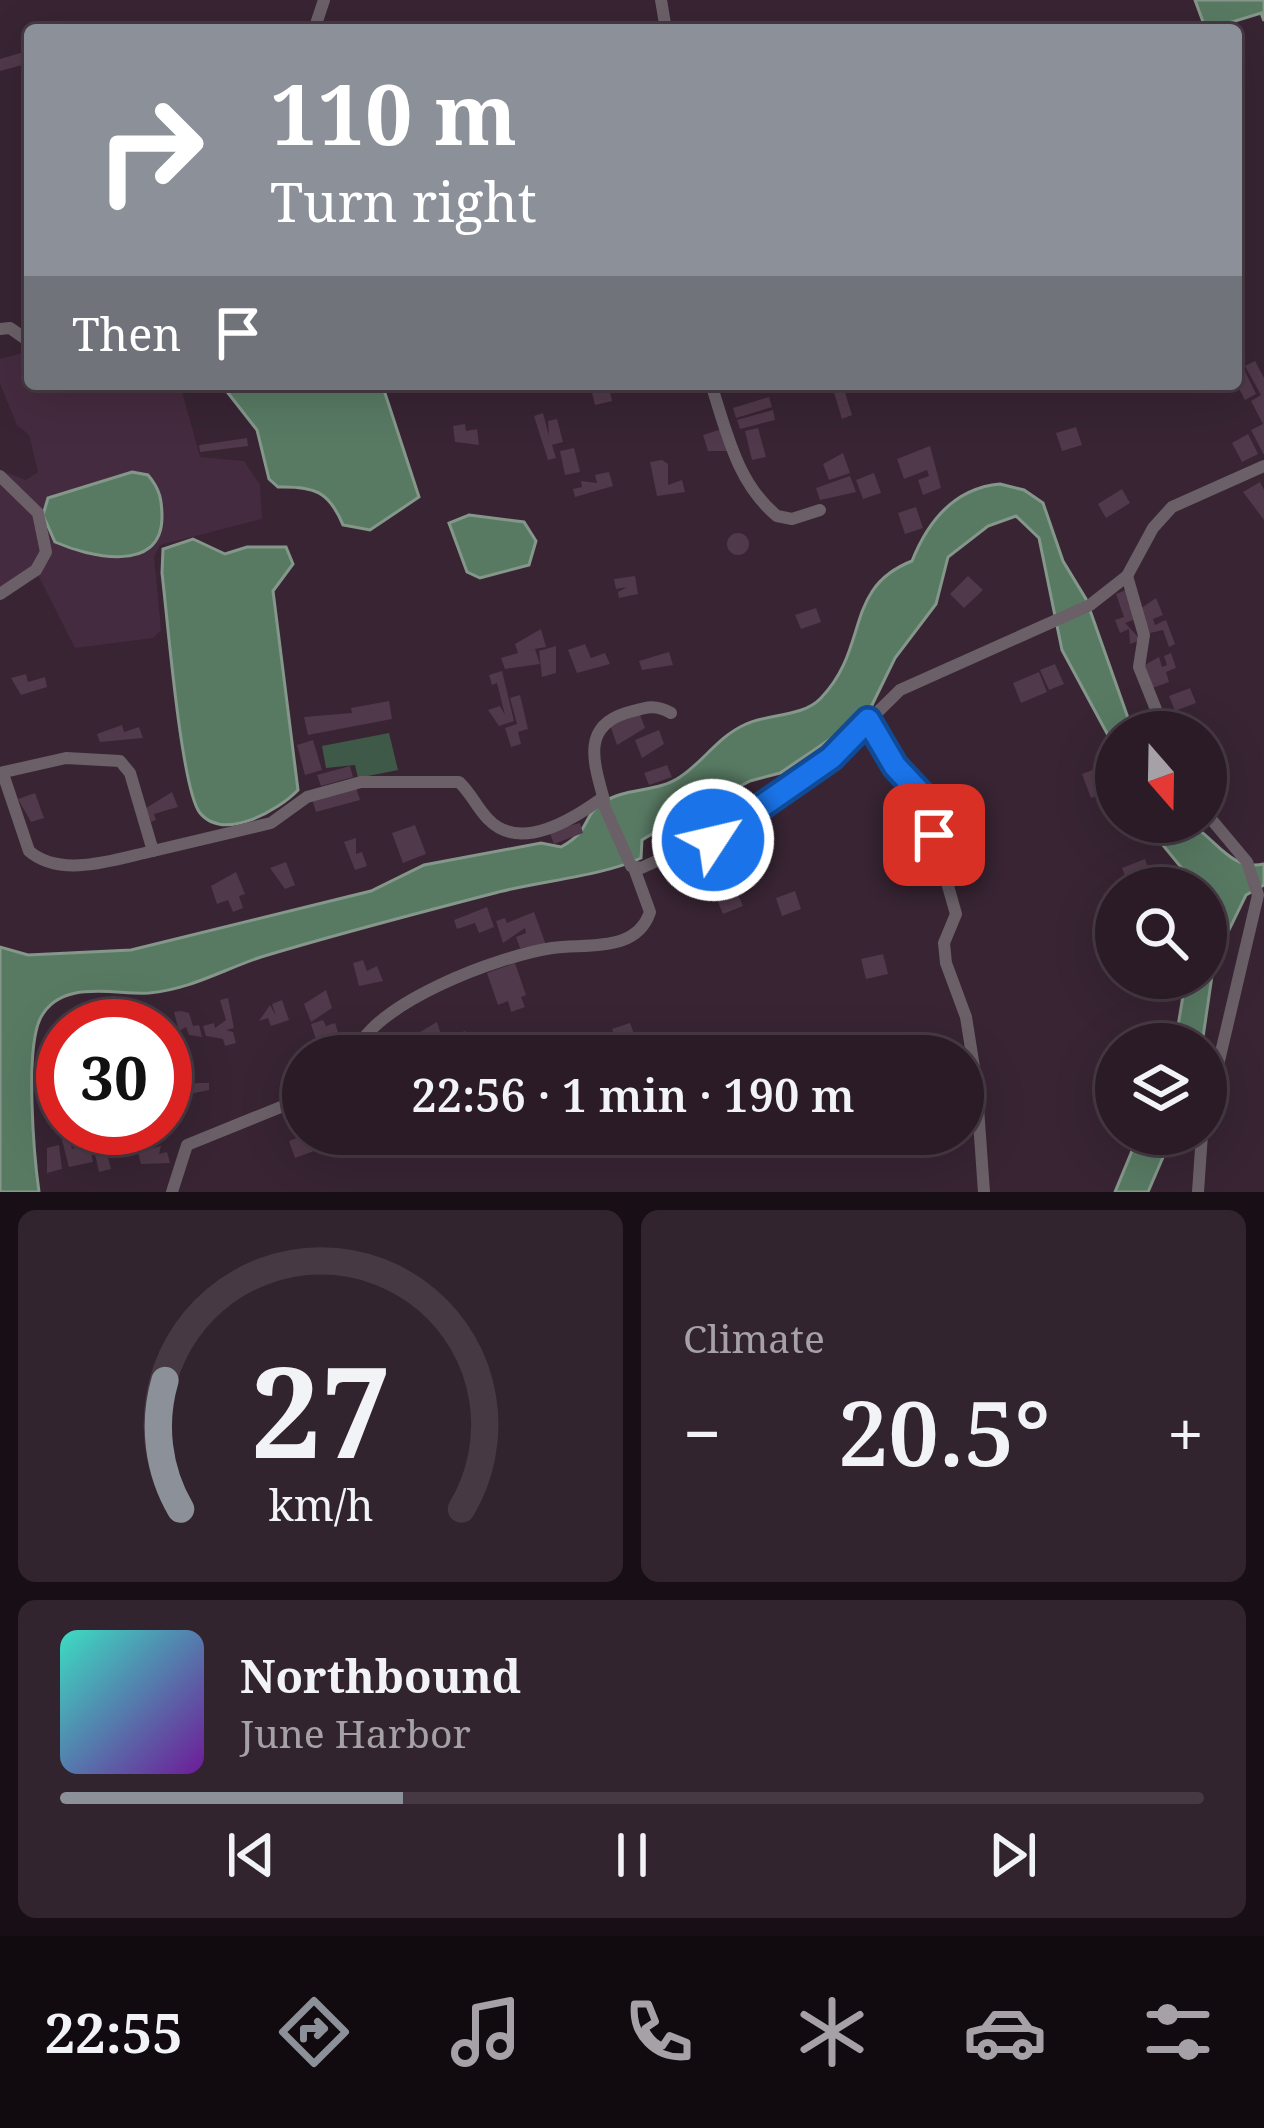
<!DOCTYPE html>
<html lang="en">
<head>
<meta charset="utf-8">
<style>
  :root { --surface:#2a1b26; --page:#32242e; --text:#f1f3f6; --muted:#a5a1a7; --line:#463943; --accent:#8c9099 }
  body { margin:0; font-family:"Noto Serif",serif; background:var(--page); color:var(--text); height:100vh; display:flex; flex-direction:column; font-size:45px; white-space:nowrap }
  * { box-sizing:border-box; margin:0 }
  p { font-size:39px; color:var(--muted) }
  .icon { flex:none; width:66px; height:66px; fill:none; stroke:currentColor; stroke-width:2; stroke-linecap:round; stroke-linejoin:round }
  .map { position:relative; height:1192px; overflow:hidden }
  .sheet { display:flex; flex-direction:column; gap:18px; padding:18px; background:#170f15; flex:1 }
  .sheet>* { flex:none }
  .guide { position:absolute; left:24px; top:24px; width:1218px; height:366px; border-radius:12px; box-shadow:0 12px 48px #0002,0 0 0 3px var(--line); background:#8c9099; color:#fff; overflow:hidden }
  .needle { width:78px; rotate:160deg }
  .controls { position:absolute; left:1095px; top:711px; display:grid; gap:24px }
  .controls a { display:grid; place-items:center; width:132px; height:132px; border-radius:50%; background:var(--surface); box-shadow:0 12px 48px #0002,0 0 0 3px var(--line); font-size:60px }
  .speed { position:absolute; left:36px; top:999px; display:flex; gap:24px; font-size:60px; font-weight:700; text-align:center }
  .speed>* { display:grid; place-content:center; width:156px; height:156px; border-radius:50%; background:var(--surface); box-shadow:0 12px 48px #0002,0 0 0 3px var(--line); line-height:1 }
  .speed .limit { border:18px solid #d22; background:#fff; color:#111 }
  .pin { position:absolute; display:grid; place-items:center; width:102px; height:102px; color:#fff; margin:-51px; border-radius:24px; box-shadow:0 6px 18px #0006 }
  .me { position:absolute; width:132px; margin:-66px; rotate:55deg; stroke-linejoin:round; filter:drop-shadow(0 0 9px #0008) }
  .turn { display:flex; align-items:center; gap:42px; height:252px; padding:0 48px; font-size:54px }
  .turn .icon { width:156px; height:156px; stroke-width:2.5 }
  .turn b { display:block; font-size:84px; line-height:102px }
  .then { display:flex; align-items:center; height:114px; padding:0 48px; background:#0003; gap:24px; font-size:45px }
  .big { font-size:90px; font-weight:600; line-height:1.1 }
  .sheet .tile { flex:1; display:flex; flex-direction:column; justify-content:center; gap:18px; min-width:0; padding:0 42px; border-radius:18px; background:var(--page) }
  .sheet .dial { align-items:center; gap:0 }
  .dial svg { height:312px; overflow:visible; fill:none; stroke:var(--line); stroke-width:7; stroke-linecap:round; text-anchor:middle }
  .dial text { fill:var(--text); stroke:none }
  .song { display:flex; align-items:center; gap:36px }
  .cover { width:144px; height:144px; border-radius:18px; background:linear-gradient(135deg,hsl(170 70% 55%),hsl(280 70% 35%)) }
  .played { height:12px; border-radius:6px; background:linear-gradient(90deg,var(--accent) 30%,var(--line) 30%) }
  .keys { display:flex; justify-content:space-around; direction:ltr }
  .heat { display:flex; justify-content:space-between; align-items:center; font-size:66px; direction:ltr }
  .sheet .tiles { flex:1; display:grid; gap:18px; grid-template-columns:1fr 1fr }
  .tile:last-child { grid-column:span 2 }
  .trip { position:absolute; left:282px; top:1035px; width:702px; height:120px; border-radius:60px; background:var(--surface); box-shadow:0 12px 48px #0002,0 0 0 3px var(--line); font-weight:600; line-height:120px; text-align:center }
  .dock { display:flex; height:192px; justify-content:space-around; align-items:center; background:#110b0f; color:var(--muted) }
  .dock .icon { width:84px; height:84px }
  .dock .active { color:var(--accent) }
  .dock b { font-size:54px; color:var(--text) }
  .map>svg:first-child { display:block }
  .built { fill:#452b3f }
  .green { fill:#3e5947 }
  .water { fill:#587a63; stroke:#84978a; stroke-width:3 }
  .building { fill:#50394a }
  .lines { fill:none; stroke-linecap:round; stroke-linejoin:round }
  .minor { stroke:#6b6068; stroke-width:12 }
  .route-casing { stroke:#114b97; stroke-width:30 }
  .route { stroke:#1a73e8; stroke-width:21 }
</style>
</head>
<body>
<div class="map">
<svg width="1264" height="1192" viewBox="0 0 1264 1192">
  <rect width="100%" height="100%" fill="#382433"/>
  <path class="built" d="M30 351V384H180L200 457 244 461 260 485 262 519 160 545 154 556 161 630 153 638 75 648 39 577 25 572 0 587V470L26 480 38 472 29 435 17 425 0 384V359Z"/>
  <path class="green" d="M389 733 398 770 358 778 355 765 326 768 322 746Z"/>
  <g class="water">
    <path d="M1195 0H1264V21L1261 13 1206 30Z"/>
    <path d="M221 384H382L419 497 370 530 343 525C329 491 314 486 278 487L269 479 257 430Z"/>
    <path d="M132 472 148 475C160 489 162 500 162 518 161 574 89 557 55 542L43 515 48 498Z"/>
    <path d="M1000 484 1024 490 1043 503 1063 561 1086 599 1133 732H1116V750L1062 650 1039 538 1016 516 988 526 948 557 936 604 895 658 872 705 851 725 780 773 750 781 657 831 642 840 641 858C600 877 537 881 491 894 414 914 337 934 261 957 222 970 191 989 149 993 114 995 60 978 40 1019 25 1051 34 1156 39 1192H0V947L28 955 131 950 371 891 424 865 541 843 561 847C593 829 580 819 602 803 625 787 657 793 680 777 703 762 718 737 744 725 767 713 802 718 821 698 870 647 843 588 912 561 928 521 955 488 1000 484Z"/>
    <path d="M469 515 524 522 536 541 529 565 480 578 467 572 449 523Z"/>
    <path d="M193 539 225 554 247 547H286L293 564 273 591 298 790C279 810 224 842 200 813 181 790 167 613 162 573L163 549Z"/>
    <path d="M1144 822C1156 822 1172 819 1183 822 1213 830 1226 872 1264 864V885L1246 895 1224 940 1213 969 1202 1044H1175L1186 978H1206V888H1198Z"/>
    <path d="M1139 1134H1173L1148 1192H1115Z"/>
  </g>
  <g class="building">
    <path d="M27 51 30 63 0 71V59Z"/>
    <path d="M1255 361 1264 378V455L1251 430 1263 424 1251 401 1261 395 1245 366Z"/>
    <path d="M1244 369 1256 394 1245 400 1236 383V373Z"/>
    <path d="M590 384H608L612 401 595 405Z"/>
    <path d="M843 386 852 415 842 419 833 389Z"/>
    <path d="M769 397 772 407 736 418 733 408Z"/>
    <path d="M773 410 775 420 740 429 737 420Z"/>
    <path d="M543 413 549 436 548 421 557 419 563 442 552 445 556 458 548 460 534 416Z"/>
    <path d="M465 424 466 431 477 429 479 445 455 442 453 426Z"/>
    <path d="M728 427 735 451H708L703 435Z"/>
    <path d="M1076 427 1082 445 1062 451 1056 433Z"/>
    <path d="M758 428 766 457 752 460 745 431Z"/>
    <path d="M1248 434 1258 454 1242 462 1232 443Z"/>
    <path d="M247 438 248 446 200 452 199 445Z"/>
    <path d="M930 446 941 488 923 495 918 480 929 476 927 470 904 479 897 459Z"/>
    <path d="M574 448 580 472 565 475 560 451Z"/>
    <path d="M843 453 850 473 829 480 823 464Z"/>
    <path d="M662 460 668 464V485L682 480 685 492 657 496 650 462Z"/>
    <path d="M609 472 613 486 575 497 573 489 582 487 581 481 597 483 595 475Z"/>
    <path d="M874 473 881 493 863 499 856 480Z"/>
    <path d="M850 476 856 492 820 500 816 488Z"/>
    <path d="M1260 482 1264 490V520L1243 492Z"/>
    <path d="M1122 489 1130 503 1106 518 1098 504Z"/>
    <path d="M916 507 923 528 905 534 898 513Z"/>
    <circle cx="738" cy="544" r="11"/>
    <path d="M635 576 638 594 619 598 618 592 627 587 616 589 614 579Z"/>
    <path d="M968 576 983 590 964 608 950 594Z"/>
    <path d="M1128 589 1139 618 1125 623 1141 640 1130 644 1129 629 1120 633 1115 620 1124 617 1116 594Z"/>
    <path d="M1156 598 1163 615 1153 619 1155 625 1166 620 1175 644 1169 647 1163 630 1150 633 1140 609Z"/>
    <path d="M816 608 821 622 801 629 795 615Z"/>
    <path d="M541 629 546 647 523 651 535 649 540 664 505 669 501 658 518 653 515 644Z"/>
    <path d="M585 644 591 658 605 653 610 664 577 673 568 650Z"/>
    <path d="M556 646V673L542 677 539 651Z"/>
    <path d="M669 652 673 665 642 670 639 661Z"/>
    <path d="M1171 653 1176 668 1166 672 1169 682 1150 689 1141 667 1159 657 1162 667 1167 665 1164 656Z"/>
    <path d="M1055 664 1064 684 1049 690 1040 670Z"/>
    <path d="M502 671 514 721 499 726 488 710 500 706 505 715 497 683 492 685 489 675Z"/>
    <path d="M1039 672 1047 692 1021 703 1013 683Z"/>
    <path d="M26 674 28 682 45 677 47 687 21 695 11 678Z"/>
    <path d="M1190 688 1196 703 1175 711 1169 696Z"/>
    <path d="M520 695 528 729 518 732 521 744 511 747 505 728 517 724 510 698Z"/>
    <path d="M389 701 392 719 308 735 304 717 352 713 351 708Z"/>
    <path d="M639 712 645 728 617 745 609 722Z"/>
    <path d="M122 725 124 732 139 727 143 738 100 742 97 734Z"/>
    <path d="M659 730 664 744 642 758 635 740Z"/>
    <path d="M313 740 322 770 305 775 297 745Z"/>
    <path d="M1109 764 1116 788 1091 798 1082 774Z"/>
    <path d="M667 765 672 777 649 785 644 773Z"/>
    <path d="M350 766 353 777 321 786 317 775Z"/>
    <path d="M356 787 360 800 316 812 312 799Z"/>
    <path d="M172 792 178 807 154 814 156 820 151 822 146 808Z"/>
    <path d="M35 793 44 818 31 822 18 799Z"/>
    <path d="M580 823 583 833 554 844 549 831Z"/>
    <path d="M415 825 426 854 403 863 392 833Z"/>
    <path d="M769 833 775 849 753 857 747 841Z"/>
    <path d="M356 838V854L362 852 367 866 355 870 344 842Z"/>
    <path d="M700 853 707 856 715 874 702 880 697 868 703 865 695 864 692 856Z"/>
    <path d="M1145 859 1151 876 1129 885 1122 868Z"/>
    <path d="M286 862 295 885 285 889 270 868Z"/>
    <path d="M236 872 245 894 239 896 243 908 233 912 228 900 217 904 211 886Z"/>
    <path d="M732 880 743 906 723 914 712 888Z"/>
    <path d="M795 891 801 909 782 916 776 898Z"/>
    <path d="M487 907 494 927 479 933 475 923 457 929 454 920Z"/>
    <path d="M534 912 546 945 520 948 516 937 526 933 525 928 503 943 496 921 505 918 507 923Z"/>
    <path d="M883 954 888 974 866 979 861 959Z"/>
    <path d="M363 960 367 971 377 966 383 981 359 986 353 963Z"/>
    <path d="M515 963 526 995 521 997 525 1007 511 1012 508 1001 498 1005 487 973Z"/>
    <path d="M326 990 332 1008 311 1022 304 1004Z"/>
    <path d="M228 998 234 1028 226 1030 233 1032 236 1043 225 1046 223 1039 206 1036 203 1026 214 1023 215 1028 226 1020 220 1000Z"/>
    <path d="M132 999 135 1012 108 1019 105 1007Z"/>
    <path d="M282 1000 289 1020 271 1026 268 1018 259 1021 270 1005 276 1016 272 1004Z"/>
    <path d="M181 1011 189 1013 193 1026 199 1025 202 1037 189 1035 186 1027 179 1031 174 1012Z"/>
    <path d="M323 1020 326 1026 335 1023 340 1038 318 1046 311 1024Z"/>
    <path d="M437 1022 447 1053 434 1056 430 1044 420 1048 415 1035Z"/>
    <path d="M630 1023 637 1042 627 1046 631 1056H622L612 1029Z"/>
    <path d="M465 1031 471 1049 452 1056 445 1038Z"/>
    <path d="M199 1083H209V1090L185 1095 184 1107H175L176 1085Z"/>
    <path d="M308 1134 314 1151 295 1158 289 1141Z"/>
    <path d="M69 1138 72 1149 89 1144 93 1162 69 1167 62 1140Z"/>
    <path d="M104 1142 111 1169 99 1172 93 1145Z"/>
    <path d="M59 1145 62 1169 47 1173V1148Z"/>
    <path d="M161 1146 159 1154 167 1152 170 1163 141 1164 138 1152Z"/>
  </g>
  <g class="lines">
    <g class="minor">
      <path d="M661 0 666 30"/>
      <path d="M314 30 324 0"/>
      <path d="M0 329 10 328 30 342"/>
      <path d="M711 384C727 433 737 483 777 516L792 519 820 510"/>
      <path d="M0 476 38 513 46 552 36 570 0 594"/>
      <path d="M1127 576 1144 635 1139 667 1165 732"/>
      <path d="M868 720 894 766 922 795 956 914 944 943 946 963 966 1017 976 1080 984 1192"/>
      <path d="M0 773 66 758 120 761 130 773 153 851 271 823 307 797 361 782H459C471 793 477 808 488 819 520 853 573 819 601 799L631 866 641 868 736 825 831 758 900 690 1090 605 1127 576 1153 528 1172 507 1264 466"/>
      <path d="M3 774 29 851C61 879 116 859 153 851"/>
      <path d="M604 800C594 763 581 727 626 713 644 708 654 703 671 713"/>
      <path d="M1206 813 1247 862 1258 895 1206 1116"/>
      <path d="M354 1056C371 1003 499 956 552 948 585 943 636 954 650 912L634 868"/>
      <path d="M172 1192 187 1145 303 1098"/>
      <path d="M1198 1192 1202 1134"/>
    </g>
  </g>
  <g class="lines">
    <g class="route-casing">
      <path id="route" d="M713 840 831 758 868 720 895 766 922 795 934 835"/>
    </g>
    <use href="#route" class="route"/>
  </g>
</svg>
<div class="controls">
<a><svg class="needle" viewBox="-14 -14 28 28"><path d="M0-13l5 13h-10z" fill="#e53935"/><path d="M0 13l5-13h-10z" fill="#a5a1a7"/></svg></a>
<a><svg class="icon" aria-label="search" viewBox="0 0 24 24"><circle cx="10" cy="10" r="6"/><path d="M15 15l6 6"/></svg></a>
<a><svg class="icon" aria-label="layers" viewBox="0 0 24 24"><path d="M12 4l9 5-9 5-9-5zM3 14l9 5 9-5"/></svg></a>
</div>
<div class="speed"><div class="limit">30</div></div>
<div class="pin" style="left:934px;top:835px;background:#d93025"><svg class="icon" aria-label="arrive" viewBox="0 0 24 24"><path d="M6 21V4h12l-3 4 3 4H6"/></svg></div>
<svg class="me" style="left:713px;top:840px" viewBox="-20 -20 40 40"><circle r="17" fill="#1a73e8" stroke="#fff" stroke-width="3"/><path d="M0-11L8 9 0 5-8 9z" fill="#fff"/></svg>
<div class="trip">22:56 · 1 min · 190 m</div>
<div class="guide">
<div class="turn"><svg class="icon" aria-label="right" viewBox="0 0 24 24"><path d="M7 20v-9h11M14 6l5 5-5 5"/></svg><div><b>110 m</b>Turn right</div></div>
<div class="then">Then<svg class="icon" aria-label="arrive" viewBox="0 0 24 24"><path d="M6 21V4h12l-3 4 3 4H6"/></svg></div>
</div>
</div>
<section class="sheet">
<div class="tiles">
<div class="tile dial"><svg viewBox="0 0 100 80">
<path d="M14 69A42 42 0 1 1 86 69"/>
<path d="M14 69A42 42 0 0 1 10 36" stroke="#8c9099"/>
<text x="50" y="56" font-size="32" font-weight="700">27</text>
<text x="50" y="72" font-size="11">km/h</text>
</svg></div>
<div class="tile"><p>Climate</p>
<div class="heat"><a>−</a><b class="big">20.5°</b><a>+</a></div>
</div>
<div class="tile">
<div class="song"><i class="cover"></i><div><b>Northbound</b><p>June Harbor</p></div></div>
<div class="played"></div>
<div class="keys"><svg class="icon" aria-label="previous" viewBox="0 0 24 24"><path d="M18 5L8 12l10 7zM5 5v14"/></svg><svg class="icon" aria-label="pause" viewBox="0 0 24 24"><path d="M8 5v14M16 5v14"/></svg><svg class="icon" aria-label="next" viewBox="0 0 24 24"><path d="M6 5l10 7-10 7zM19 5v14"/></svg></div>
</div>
</div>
</section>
<nav class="dock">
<b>22:55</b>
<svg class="icon active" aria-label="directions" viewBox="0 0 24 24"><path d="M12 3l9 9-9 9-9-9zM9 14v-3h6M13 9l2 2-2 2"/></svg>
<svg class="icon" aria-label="music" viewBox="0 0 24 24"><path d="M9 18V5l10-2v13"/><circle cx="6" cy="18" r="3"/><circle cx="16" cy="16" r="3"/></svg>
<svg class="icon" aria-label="phone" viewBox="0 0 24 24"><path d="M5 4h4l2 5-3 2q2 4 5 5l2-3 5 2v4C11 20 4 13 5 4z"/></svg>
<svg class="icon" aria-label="climate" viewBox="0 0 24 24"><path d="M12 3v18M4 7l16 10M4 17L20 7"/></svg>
<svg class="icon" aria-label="car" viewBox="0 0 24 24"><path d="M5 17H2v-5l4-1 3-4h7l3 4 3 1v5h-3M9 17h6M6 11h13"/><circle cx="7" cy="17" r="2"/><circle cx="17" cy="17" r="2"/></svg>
<svg class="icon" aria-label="filters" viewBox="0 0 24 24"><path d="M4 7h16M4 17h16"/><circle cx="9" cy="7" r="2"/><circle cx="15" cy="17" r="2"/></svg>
</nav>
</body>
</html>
